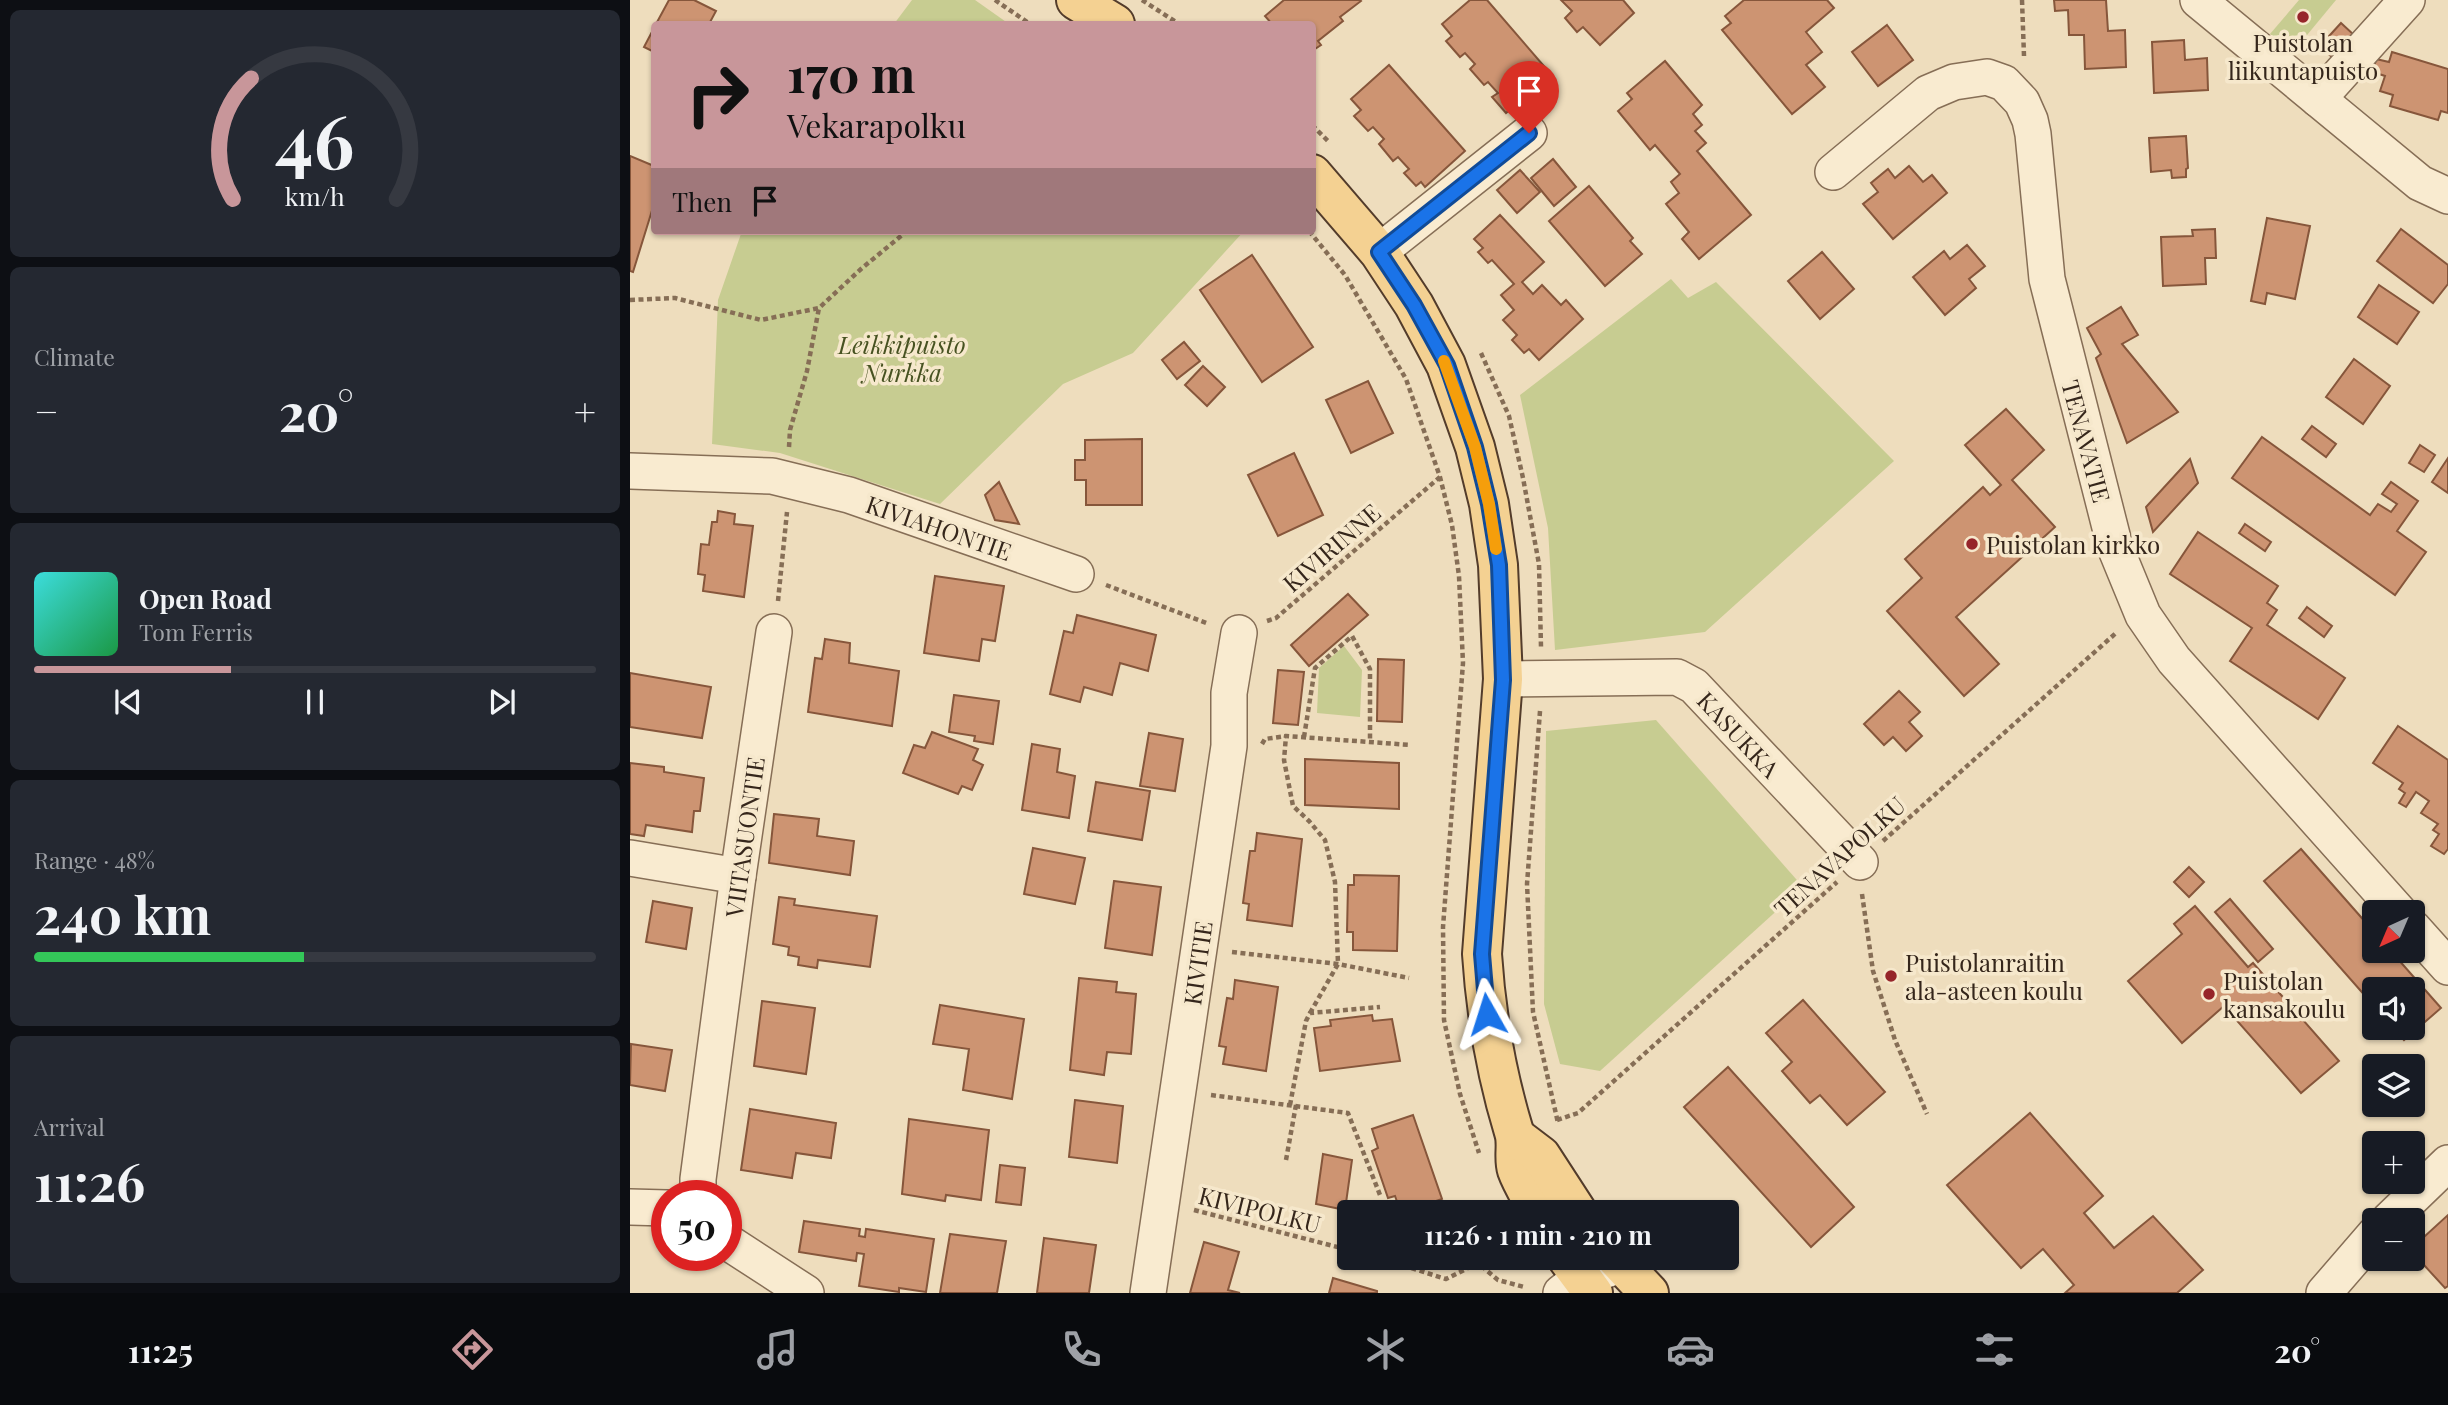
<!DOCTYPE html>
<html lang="en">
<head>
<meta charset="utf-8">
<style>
  :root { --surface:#171b24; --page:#242831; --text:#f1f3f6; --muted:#9ea1a6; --line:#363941; --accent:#c8969a }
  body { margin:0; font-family:"Playfair Display",serif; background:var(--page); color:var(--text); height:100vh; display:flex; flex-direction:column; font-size:26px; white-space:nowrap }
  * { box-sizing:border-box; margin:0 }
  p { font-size:23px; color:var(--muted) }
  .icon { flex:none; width:38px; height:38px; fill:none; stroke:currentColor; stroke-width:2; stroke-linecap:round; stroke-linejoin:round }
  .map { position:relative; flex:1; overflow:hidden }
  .panel { display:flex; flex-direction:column; gap:10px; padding:10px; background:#0d0f14; width:630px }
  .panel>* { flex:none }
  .top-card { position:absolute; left:21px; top:21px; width:665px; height:214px; border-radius:7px; box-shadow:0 2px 5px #0004; background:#c8969a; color:#111; overflow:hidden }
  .needle { width:46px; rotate:224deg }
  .tools { position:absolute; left:1732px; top:900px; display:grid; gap:14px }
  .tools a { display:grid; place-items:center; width:63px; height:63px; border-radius:7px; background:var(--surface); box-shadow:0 2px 5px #0004; font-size:35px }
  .speed { position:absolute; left:21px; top:1180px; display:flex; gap:14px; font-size:35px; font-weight:700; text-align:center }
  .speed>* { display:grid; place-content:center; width:91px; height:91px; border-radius:50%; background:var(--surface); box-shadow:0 2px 5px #0004; line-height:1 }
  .speed .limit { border:10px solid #d22; background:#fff; color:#111 }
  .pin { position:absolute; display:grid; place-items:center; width:60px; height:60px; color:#fff; margin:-72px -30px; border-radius:50% 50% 50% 0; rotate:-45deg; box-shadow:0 0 7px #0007 }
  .pin .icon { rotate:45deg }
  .me { position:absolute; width:77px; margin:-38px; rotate:354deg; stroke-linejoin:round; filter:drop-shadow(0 0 5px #0008) }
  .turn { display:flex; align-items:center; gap:24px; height:147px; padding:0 21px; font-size:32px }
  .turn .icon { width:91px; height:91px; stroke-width:2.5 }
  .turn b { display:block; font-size:49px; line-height:60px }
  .then { display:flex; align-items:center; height:66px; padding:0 21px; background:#0003; gap:14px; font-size:26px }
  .big { font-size:52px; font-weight:700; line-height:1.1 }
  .panel .widget { flex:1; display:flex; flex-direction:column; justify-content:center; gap:10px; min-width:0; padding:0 24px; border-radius:10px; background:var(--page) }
  .panel .dial { align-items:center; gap:0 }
  .dial svg { height:182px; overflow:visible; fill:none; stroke:var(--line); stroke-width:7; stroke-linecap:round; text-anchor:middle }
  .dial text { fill:var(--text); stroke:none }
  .song { display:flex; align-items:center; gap:21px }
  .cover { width:84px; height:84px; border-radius:10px; background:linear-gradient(135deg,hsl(180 70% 55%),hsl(140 70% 35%)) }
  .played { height:7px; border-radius:4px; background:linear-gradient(90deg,var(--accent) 35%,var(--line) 35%) }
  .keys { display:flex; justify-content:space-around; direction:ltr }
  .heat { display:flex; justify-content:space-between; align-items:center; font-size:38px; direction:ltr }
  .charge { height:10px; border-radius:5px; background:linear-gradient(90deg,#34c759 48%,var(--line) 0) }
  .trip { position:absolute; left:707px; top:1200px; width:402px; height:70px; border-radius:7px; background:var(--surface); box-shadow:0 2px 5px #0004; font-weight:700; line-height:70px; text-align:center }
  .menu { display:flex; height:112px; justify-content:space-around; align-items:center; background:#090b0e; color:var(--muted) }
  .menu .icon { width:49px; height:49px }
  .menu .current { color:var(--accent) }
  .menu b { font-size:32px; color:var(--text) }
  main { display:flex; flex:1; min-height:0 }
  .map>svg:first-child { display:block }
  .green { fill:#c7cc91 }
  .building { fill:#cd9472; stroke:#86563b; stroke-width:2 }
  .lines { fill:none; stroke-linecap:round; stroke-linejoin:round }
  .minor-casing { stroke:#866e56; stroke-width:38 }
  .major-casing { stroke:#533c2b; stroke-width:42 }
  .path { stroke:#866e56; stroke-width:4.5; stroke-dasharray:5 3.5; stroke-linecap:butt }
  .minor { stroke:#f9ebd0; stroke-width:35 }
  .major { stroke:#f4d192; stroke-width:38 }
  .route-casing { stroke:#114b97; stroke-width:18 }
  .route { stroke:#1a73e8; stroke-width:12 }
  .slow { stroke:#f59e0b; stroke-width:12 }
  .poi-dot { fill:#96252a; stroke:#f6e8cc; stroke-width:2.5 }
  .labels { text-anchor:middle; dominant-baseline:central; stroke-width:7; stroke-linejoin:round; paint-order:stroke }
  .poi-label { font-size:24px; fill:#35261b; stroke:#f6e8cc; text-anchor:start }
  .park-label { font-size:24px; font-style:italic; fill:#475221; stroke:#f6e8cc }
  .street-label { font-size:24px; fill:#35261b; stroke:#f6e8cc }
</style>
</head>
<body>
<main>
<section class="panel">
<div class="widget dial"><svg viewBox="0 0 100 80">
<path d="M14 69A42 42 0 1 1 86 69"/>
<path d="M14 69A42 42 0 0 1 22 16" stroke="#c8969a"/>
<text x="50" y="56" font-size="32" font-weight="700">46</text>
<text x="50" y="72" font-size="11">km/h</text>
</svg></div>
<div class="widget"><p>Climate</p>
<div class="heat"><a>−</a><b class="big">20°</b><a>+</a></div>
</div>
<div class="widget">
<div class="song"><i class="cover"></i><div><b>Open Road</b><p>Tom Ferris</p></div></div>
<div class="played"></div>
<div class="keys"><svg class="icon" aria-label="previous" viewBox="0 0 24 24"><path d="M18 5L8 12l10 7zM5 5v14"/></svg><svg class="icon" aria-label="pause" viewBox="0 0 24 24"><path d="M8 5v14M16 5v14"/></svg><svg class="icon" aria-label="next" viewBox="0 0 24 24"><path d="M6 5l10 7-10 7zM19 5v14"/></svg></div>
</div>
<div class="widget"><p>Range · 48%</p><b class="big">240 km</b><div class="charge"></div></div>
<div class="widget"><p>Arrival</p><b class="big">11:26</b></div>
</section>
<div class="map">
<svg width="1818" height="1293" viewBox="0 0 1818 1293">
  <rect width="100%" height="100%" fill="#eeddbd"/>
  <g class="green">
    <path d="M282 0H345L379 24H264Z"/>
    <path d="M1669 0H1706L1663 52 1640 34Z"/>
    <path d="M112 231H614L503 353 433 384 310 504 150 453 82 444 88 300Z"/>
    <path d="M1041 279 1058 298 1086 282 1264 461 1075 632 925 650 918 528 890 395Z"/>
    <path d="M714 646 732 670 730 717 687 713 689 668Z"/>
    <path d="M1026 720 1173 887 970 1071 930 1064 914 1004 916 731Z"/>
  </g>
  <g class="building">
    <path d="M39 0H64L86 11 79 24H26Z"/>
    <path d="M654 0H730L731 1 710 17 713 21 688 41 691 45 682 51V24H642L635 16Z"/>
    <path d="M840 0H857L925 79 885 112 882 108 876 113 862 97 868 93 858 82 854 85 840 69 845 64 835 53 830 57 816 41 822 36 812 24Z"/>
    <path d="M931 0H993L1004 13 970 45 953 27 947 32 935 18 942 11Z"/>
    <path d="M1114 0H1197L1204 8 1176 32 1192 52 1176 65 1195 87 1162 114 1092 30 1101 23 1095 16Z"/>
    <path d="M1424 0H1476L1478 31 1495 30 1496 67 1455 69 1454 35H1439L1438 10 1425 11Z"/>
    <path d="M1711 23 1724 35 1703 58 1690 46Z"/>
    <path d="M1257 25 1283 60 1248 86 1222 52Z"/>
    <path d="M24 28V52L14 47Z"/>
    <path d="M1554 40 1555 60 1577 58 1578 90 1524 93 1522 42Z"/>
    <path d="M1762 52 1818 69V113L1811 111 1808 120 1760 106 1763 95 1750 91 1755 76 1743 72 1746 59 1759 62Z"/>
    <path d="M1035 61 1072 105 1063 114 1072 125 1065 131 1076 143 1067 151 1121 215 1069 259 1052 239 1059 232 1036 204 1049 193 1041 182 1050 174 1025 145 1020 150 988 111 1002 99 997 93Z"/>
    <path d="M759 65 835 151 795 187 791 182 786 186 774 173 779 169 768 157 763 161 749 144 754 139 743 127 738 131 724 116 731 110 721 99Z"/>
    <path d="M1556 136 1558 168 1556 169V177L1542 178 1541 170 1521 172 1519 138Z"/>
    <path d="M0 156 24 166V204L3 272 0 271Z"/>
    <path d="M923 159 946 187 924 206 901 178Z"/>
    <path d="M1279 166 1293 182 1302 175 1317 193 1263 239 1233 204 1248 192 1241 183 1258 169 1265 178Z"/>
    <path d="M890 170 910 192 887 213 867 190Z"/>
    <path d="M959 186 1003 238 1000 241 1012 254 975 286 919 221Z"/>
    <path d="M870 215 914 262 892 282 903 294 912 285 931 305 936 300 953 319 909 360 899 349 894 353 882 340 887 335 873 320 884 310 871 295 884 284 862 260 858 263 848 252 853 248 844 239Z"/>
    <path d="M1637 218 1680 226 1665 299 1637 293 1635 304 1621 301Z"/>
    <path d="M1585 229 1586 258H1575L1576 284 1533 286 1531 237 1563 236 1562 230Z"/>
    <path d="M1771 229 1818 265V284L1803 303 1747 261Z"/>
    <path d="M1337 245 1355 266 1339 279 1346 288 1315 315 1283 277 1314 251 1320 259Z"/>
    <path d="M1192 252 1224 289 1190 319 1158 281Z"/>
    <path d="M622 255 683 347 632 382 570 290Z"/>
    <path d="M1749 285 1789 312 1767 344 1728 317Z"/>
    <path d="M1491 307 1508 335 1492 344 1548 412 1497 443 1466 358 1471 354 1457 328Z"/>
    <path d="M554 342 570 361 547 379 532 360Z"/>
    <path d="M1724 359 1760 386 1733 424 1696 397Z"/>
    <path d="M573 366 595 387 577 406 555 385Z"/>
    <path d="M738 381 763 433 721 453 696 400Z"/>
    <path d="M1376 409 1414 450 1382 480 1425 527 1326 617 1369 664 1334 696 1257 611 1292 578 1275 559 1353 487 1360 495 1371 485 1335 445Z"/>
    <path d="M1682 426 1706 444 1696 457 1672 439Z"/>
    <path d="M1632 437 1740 515 1748 504 1761 512 1767 504 1752 494 1761 482 1788 501 1767 531 1796 552 1765 595 1602 478Z"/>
    <path d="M512 439V505H456V480H445V460H455V440Z"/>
    <path d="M1790 445 1805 455 1794 472 1779 463Z"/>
    <path d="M664 453 693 515 648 536 618 475Z"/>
    <path d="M1818 458V493L1802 482Z"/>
    <path d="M1560 459 1568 483 1523 532 1516 507Z"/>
    <path d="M369 482 389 524 365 520 355 495Z"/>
    <path d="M88 511 105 514 104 524 123 526 114 597 73 591 75 575 68 574 71 544 79 545 82 522H87Z"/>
    <path d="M1615 524 1641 542 1635 551 1609 533Z"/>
    <path d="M1568 532 1648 586 1637 603 1647 610 1637 625 1715 678 1688 719 1600 661 1622 628 1540 574Z"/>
    <path d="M305 576 374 586 365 641 352 639 349 661 294 653Z"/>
    <path d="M718 594 738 615 679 666 661 645Z"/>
    <path d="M1677 607 1702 626 1694 637 1669 618Z"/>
    <path d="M447 615 526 635 518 671 490 663 482 695 454 687 450 702 420 694 434 631 443 633Z"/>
    <path d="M195 639 220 643 219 663 269 671 262 726 178 712 185 658 192 659Z"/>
    <path d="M748 659 774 660 772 722 747 721Z"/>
    <path d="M648 670 674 672 668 725 643 723Z"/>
    <path d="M0 673 81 687 72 738 0 727Z"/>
    <path d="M1269 691 1290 712 1279 722 1292 736 1276 751 1263 737 1254 745 1234 724Z"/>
    <path d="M324 695 369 701 363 744 344 741 345 736 319 732Z"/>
    <path d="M1768 726 1818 760V849L1814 854 1801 846 1809 834 1803 830 1808 824 1791 813 1799 801 1786 792 1776 807 1769 803 1775 793 1769 789 1773 783 1743 763Z"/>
    <path d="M302 732 348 749 343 760 353 765 342 790 332 786 328 794 273 773 284 745 295 748Z"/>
    <path d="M519 733 553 739 545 791 510 786Z"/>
    <path d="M402 744 430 749 427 772 445 776 439 818 392 810Z"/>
    <path d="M675 759 769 763V809L675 805Z"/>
    <path d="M0 763 34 767V772L74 778 70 811H64L62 832 16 825 14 836 0 834Z"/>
    <path d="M466 782 520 791 512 840 458 831Z"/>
    <path d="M144 814 189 819 187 836 224 841 220 875 139 863Z"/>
    <path d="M627 833 672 839 662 926 617 920 619 904 613 903 620 851H625Z"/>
    <path d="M403 848 455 858 445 904 394 894Z"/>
    <path d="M1671 849 1745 933V950H1760L1811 1008 1774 1040 1762 1027H1783V989H1745V1007L1634 881Z"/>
    <path d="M1559 867 1574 882 1559 897 1544 882Z"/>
    <path d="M724 875 769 876 767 951 723 950V932H717L718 885H724Z"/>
    <path d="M484 881 531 887 522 955 475 948Z"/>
    <path d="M149 897 165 899 164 905 247 916 240 967 188 960 187 968 168 965 169 957 158 955 159 947 143 944Z"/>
    <path d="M1600 899 1643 949 1628 962 1585 912Z"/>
    <path d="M23 901 62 908 56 949 16 942Z"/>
    <path d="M1565 906 1618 967 1623 963 1709 1061 1671 1093 1594 1006 1552 1043 1498 981 1552 934 1544 924Z"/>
    <path d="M449 978 487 982 486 992 506 994 501 1054 477 1052 474 1075 440 1070Z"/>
    <path d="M605 980 648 987 636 1071 593 1064 596 1047 589 1046 597 998 603 999Z"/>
    <path d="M1173 1000 1255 1092 1217 1125 1190 1095 1180 1103 1152 1071 1162 1062 1136 1033Z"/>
    <path d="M132 1001 185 1008 176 1074 124 1066Z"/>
    <path d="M310 1005 394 1019 382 1099 333 1090 339 1049 303 1044Z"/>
    <path d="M742 1015 743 1021 762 1019 770 1061 690 1071 684 1028 701 1026 700 1020Z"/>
    <path d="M1 1044 42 1050 35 1091 0 1085Z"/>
    <path d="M1098 1067 1224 1207 1181 1247 1054 1107Z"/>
    <path d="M445 1100 493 1106 487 1163 439 1157Z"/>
    <path d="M120 1109 206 1123 201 1158 166 1153 162 1178 111 1170Z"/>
    <path d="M1400 1113 1473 1196 1454 1213 1484 1248 1523 1216 1573 1270 1547 1293H1435L1444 1285 1413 1249 1391 1268 1317 1185Z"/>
    <path d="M783 1115 812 1199 771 1213 765 1196 758 1198 742 1151 748 1148 742 1129Z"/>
    <path d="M279 1119 359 1130 351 1200 316 1195 315 1201 272 1194Z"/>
    <path d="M693 1154 722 1160 715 1210 686 1204Z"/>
    <path d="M370 1165 395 1168 391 1205 366 1202Z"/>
    <path d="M1818 1215V1286L1815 1288 1783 1253V1247Z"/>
    <path d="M174 1221 230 1229 229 1236 235 1237 236 1229 304 1239 296 1292 269 1288V1292L229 1286 234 1254 227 1253 226 1261 169 1252Z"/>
    <path d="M320 1234 376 1241 367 1293H310Z"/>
    <path d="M414 1238 466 1245 459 1293H407Z"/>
    <path d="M574 1242 609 1252 598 1290 610 1293H560Z"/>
    <path d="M703 1278 747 1291V1293H699Z"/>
  </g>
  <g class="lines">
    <g class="minor-casing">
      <g id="minor">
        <path d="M1568 0 1790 183 1818 196"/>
        <path d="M1688 99 1777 0"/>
        <path d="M1203 172 1298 93 1324 82 1357 77 1374 83 1392 102 1400 120 1403 134 1417 279 1485 547 1513 615 1544 660 1769 912"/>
        <path d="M749 252 899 133"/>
        <path d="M0 471 142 476 219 495 446 574"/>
        <path d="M873 679 1047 677 1064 686 1230 862"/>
        <path d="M0 858 108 876"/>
        <path d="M1783 928 1818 967"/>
        <path d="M68 1195V1179L108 876 144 632"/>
        <path d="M0 1207 37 1208"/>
        <path d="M1759 1220 1818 1163"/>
        <path d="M96 1241 176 1293"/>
        <path d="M518 1293 599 746V693L609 633"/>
        <path d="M931 1293 950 1278 979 1269"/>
        <path d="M1694 1293 1745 1234"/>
      </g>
    </g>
    <g class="major-casing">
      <g id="major">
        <path d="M446 0 485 24"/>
        <path d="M682 174 749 252 784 305 816 365 845 447 859 504 868 565 873 679 852 954C856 1015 866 1073 884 1132 888 1144 883 1158 887 1170 892 1184 902 1199 909 1213"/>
        <path d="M886 1137 911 1156 948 1213"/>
        <path d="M937 1258 963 1293"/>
        <path d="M986 1258 1019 1293"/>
      </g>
    </g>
    <g class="path">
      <path d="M365 0 400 24"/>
      <path d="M512 0 549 24"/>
      <path d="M1392 0 1394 56"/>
      <path d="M682 125 700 143"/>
      <path d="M679 231 715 275 776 379 810 477 822 525 829 576 833 663 813 927 814 1020 830 1094 849 1153"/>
      <path d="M0 300 45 298 131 320 189 308 231 269 277 231"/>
      <path d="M851 353 879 416 893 478 909 564 911 647"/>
      <path d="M159 447 160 430 177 371 189 308"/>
      <path d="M476 585 579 624"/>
      <path d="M148 601 157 512"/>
      <path d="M637 621 646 618 810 477"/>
      <path d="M910 711 897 884 903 1012 928 1123"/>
      <path d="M674 737 685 668 722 636 740 669V742"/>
      <path d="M632 744 635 739 656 736"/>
      <path d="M1253 841 1486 633"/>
      <path d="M1232 894 1243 971 1265 1040 1297 1114"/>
      <path d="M602 952 708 964 779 978"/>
      <path d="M680 1013 708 964 705 882 695 840 679 821 663 806 654 760 656 736 781 745"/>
      <path d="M581 1095 718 1113 750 1195"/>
      <path d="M660 1105 676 1021 680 1013 750 1007"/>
      <path d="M927 1120 948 1113 1207 882"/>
      <path d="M656 1160 666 1105"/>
      <path d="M564 1210 719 1250"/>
      <path d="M749 1258 816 1279 848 1263 868 1280 894 1287"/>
    </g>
    <use href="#minor" class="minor"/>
    <use href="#major" class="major"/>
  </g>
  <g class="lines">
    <g class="route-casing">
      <path id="route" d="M857 1014 852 954 873 680 869 565 859 504 845 447 817 365 784 305 749 252 899 133"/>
    </g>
    <use href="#route" class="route"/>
    <path class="slow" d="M814 361 845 447 859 504 866 549"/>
  </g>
  <g class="poi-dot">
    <circle cx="1673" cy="17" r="7"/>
    <circle cx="1342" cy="544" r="7"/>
    <circle cx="1261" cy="976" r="7"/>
    <circle cx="1579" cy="994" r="7"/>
  </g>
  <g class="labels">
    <g class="poi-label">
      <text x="1673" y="42" text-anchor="middle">Puistolan<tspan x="1673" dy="28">liikuntapuisto</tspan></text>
      <text x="1356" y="544">Puistolan kirkko</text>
      <text x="1275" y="962">Puistolanraitin<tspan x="1275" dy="28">ala-asteen koulu</tspan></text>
      <text x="1593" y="980">Puistolan<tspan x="1593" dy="28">kansakoulu</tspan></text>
    </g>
    <g class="park-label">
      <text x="272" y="344">Leikkipuisto<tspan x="272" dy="28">Nurkka</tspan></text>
    </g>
    <g class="street-label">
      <text transform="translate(1457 441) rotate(75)">TENAVATIE</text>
      <text transform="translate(309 527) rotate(19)">KIVIAHONTIE</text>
      <text transform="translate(701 547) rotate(-41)">KIVIRINNE</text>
      <text transform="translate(1109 734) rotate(47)">KASUKKA</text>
      <text transform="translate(114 837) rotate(-82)">VIITASUONTIE</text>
      <text transform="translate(1209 856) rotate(-42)">TENAVAPOLKU</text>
      <text transform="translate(567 963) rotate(-82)">KIVITIE</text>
      <text transform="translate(630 1209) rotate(14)">KIVIPOLKU</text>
    </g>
  </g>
</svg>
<div class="tools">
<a><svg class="needle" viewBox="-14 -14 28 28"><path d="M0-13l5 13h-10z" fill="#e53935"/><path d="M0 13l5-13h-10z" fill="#9ea1a6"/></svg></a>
<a><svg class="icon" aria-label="sound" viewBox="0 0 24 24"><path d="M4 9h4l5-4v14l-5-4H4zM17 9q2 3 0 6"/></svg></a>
<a><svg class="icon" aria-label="layers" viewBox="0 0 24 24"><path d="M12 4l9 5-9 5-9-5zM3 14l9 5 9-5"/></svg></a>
<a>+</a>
<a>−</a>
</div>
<div class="speed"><div class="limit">50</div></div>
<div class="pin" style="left:899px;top:133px;background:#d93025"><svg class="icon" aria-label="arrive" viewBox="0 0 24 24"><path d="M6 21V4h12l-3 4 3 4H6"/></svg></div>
<svg class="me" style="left:857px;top:1014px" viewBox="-20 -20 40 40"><path d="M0-17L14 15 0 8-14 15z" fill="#1a73e8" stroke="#fff" stroke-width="4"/></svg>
<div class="trip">11:26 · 1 min · 210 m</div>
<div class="top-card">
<div class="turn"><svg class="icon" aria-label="right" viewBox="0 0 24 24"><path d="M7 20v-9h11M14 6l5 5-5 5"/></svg><div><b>170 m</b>Vekarapolku</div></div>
<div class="then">Then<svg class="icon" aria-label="arrive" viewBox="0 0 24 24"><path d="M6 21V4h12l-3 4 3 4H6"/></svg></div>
</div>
</div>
</main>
<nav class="menu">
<b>11:25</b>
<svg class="icon current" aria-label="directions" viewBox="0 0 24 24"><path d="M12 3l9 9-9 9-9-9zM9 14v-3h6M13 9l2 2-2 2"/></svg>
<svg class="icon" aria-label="music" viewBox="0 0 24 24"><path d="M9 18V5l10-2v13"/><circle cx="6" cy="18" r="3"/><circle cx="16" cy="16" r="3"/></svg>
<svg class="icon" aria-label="phone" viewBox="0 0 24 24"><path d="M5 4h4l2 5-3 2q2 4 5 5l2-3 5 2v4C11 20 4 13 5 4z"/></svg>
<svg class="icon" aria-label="climate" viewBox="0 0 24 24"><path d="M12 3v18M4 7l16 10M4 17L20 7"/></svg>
<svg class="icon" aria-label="car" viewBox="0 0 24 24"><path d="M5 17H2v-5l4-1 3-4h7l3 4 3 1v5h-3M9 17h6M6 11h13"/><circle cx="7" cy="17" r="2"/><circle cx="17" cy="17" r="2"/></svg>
<svg class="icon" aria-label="filters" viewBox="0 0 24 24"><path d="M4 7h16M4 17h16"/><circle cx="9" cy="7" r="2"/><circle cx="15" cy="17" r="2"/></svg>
<b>20°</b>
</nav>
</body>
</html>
